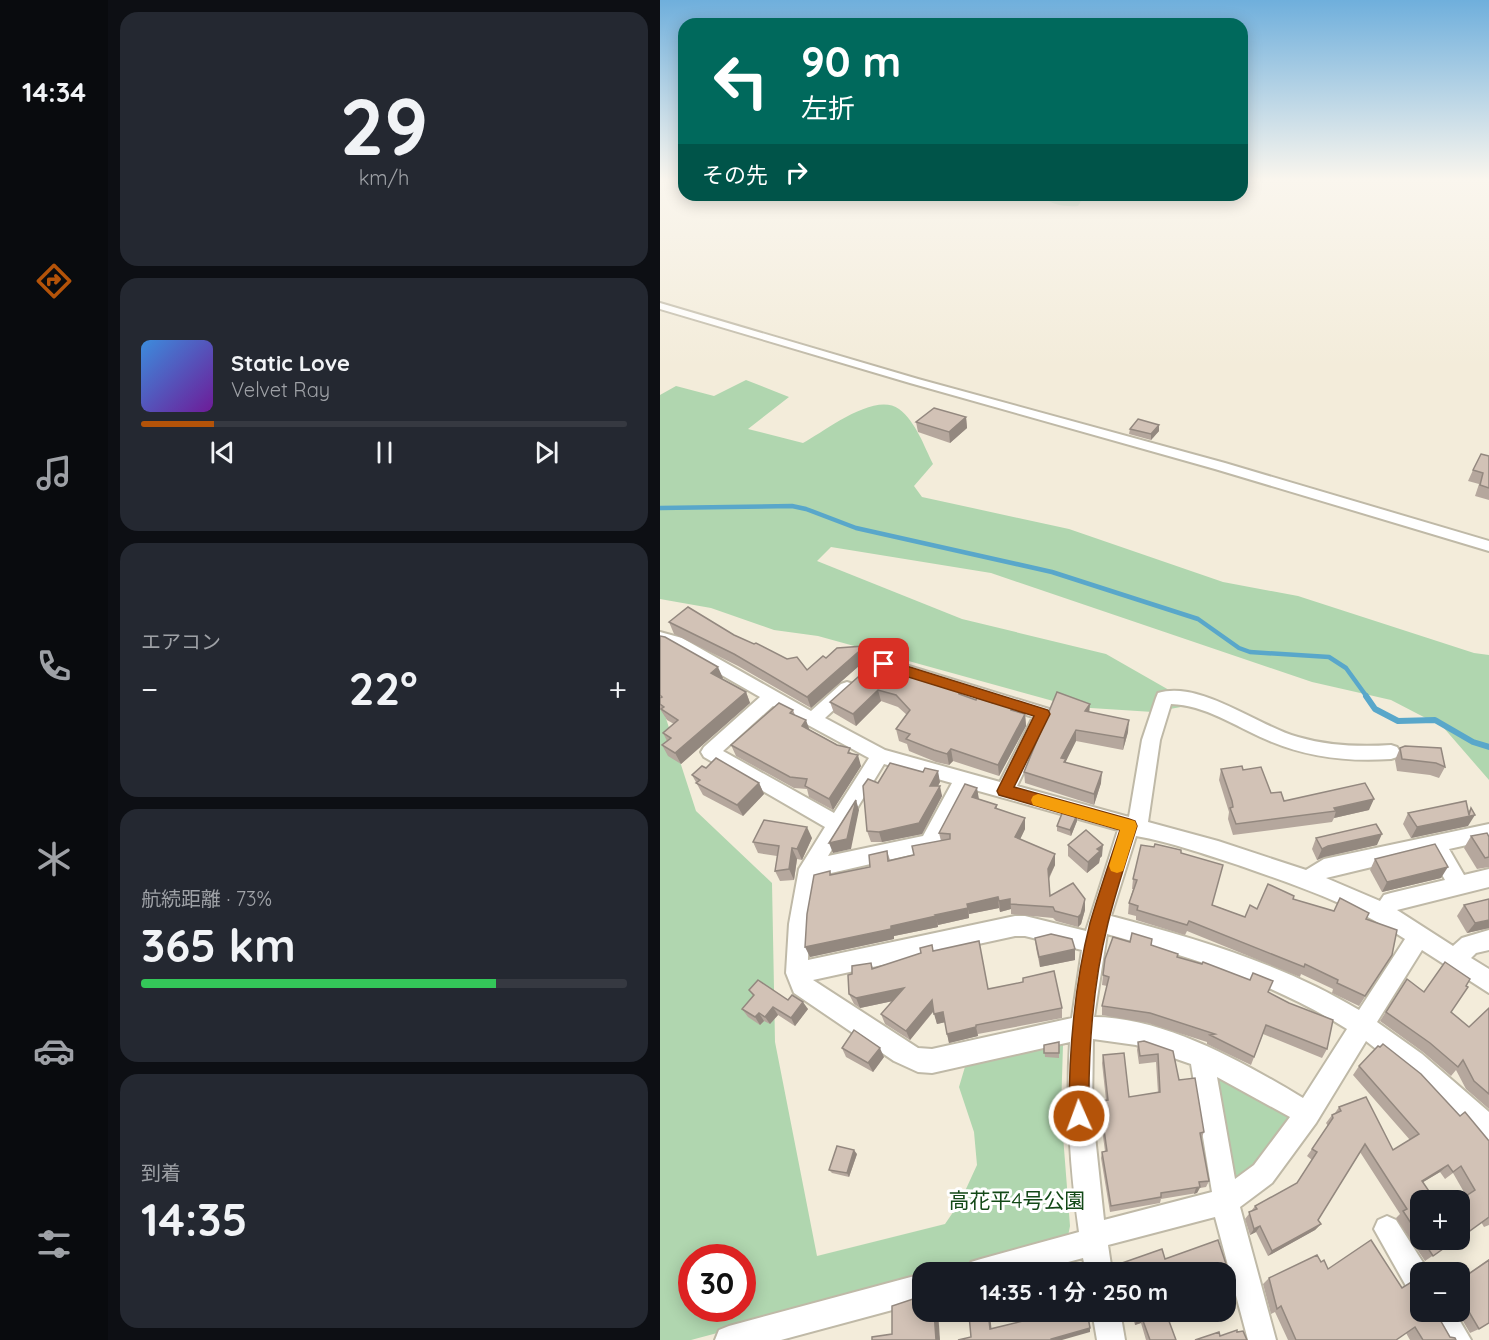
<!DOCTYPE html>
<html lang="ja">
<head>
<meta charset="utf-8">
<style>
  :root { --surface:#171b24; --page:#242831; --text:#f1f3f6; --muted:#9ea1a6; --line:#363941; --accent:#b45309 }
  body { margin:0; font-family:Quicksand,"Noto Sans JP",sans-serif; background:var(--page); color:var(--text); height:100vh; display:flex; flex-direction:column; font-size:22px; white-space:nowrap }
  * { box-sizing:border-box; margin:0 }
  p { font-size:20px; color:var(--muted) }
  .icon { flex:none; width:33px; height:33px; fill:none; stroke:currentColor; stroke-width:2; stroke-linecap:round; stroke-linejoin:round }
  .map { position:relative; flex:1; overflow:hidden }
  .drawer { display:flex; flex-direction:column; gap:12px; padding:12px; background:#0d0f14; width:552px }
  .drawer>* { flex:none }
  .hud { position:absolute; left:18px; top:18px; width:570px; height:183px; border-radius:18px; box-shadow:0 3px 15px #0003; background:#00695c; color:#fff; overflow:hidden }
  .fabs { position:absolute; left:750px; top:1190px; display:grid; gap:12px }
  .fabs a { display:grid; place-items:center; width:60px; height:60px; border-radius:12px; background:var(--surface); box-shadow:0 3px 15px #0003; font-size:30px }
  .speed { position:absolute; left:18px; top:1244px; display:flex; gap:12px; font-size:30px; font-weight:700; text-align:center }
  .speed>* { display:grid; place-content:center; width:78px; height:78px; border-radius:50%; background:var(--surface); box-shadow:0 3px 15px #0003; line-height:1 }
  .speed .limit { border:9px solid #d22; background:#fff; color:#111 }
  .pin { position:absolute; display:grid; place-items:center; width:51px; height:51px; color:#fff; margin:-26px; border-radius:12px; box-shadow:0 3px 9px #0006 }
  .me { position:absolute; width:66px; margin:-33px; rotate:358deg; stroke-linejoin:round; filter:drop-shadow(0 0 4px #0008) }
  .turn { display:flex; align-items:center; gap:21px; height:126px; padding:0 24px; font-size:27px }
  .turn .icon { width:78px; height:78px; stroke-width:2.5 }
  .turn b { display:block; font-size:42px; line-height:51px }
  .then { display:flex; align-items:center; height:57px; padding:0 24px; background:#0003; gap:12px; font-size:22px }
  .big { font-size:45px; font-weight:700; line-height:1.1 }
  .drawer .widget { flex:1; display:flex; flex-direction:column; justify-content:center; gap:9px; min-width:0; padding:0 21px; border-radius:18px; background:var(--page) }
  .drawer .dial { align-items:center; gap:0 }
  .dial b { font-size:78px; line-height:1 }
  .song { display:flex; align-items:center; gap:18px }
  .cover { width:72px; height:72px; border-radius:9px; background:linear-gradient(135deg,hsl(210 70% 55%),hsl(280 70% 35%)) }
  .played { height:6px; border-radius:3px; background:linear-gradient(90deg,var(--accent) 15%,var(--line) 15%) }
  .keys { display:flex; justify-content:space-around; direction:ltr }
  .heat { display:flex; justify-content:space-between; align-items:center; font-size:33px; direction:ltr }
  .charge { height:9px; border-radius:4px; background:linear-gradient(90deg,#34c759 73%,var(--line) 0) }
  .trip { position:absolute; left:252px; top:1262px; width:324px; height:60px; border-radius:18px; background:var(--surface); box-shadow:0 3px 15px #0003; font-weight:700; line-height:60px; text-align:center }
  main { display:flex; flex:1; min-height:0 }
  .tabs { display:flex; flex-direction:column; width:108px; justify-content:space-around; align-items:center; background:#090b0e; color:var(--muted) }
  .tabs .icon { width:42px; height:42px }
  .tabs .current { color:var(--accent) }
  .tabs b { font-size:27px; color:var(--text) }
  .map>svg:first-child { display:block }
  .green { fill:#b0d6af; fill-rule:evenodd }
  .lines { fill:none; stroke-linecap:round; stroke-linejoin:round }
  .stream-far1 { stroke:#59a7ca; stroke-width:4.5 }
  .stream { stroke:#59a7ca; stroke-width:6 }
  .street-casing { stroke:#bfb9a7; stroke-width:4 }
  .street { fill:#fff; fill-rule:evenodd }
  .wall { fill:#b5a79d }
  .shaded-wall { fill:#93887f }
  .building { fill:#d2c2b6; stroke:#93887f; stroke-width:1.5 }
  .route { fill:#b45309; stroke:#753606; stroke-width:1.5 }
  .slow { fill:#f59e0b }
  .labels { text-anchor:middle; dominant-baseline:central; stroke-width:6; stroke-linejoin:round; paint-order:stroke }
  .near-park-label { font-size:21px; fill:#134917; stroke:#fff }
</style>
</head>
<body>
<main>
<nav class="tabs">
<b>14:34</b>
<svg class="icon current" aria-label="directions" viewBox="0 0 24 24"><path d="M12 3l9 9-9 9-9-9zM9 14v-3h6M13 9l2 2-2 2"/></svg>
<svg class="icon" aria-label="music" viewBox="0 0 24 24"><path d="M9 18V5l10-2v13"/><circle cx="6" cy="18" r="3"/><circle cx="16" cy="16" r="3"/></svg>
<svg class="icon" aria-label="phone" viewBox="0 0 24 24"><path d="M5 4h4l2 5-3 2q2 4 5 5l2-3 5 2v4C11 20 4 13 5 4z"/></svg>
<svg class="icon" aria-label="climate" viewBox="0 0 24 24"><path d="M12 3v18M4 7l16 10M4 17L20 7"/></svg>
<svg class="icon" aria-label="car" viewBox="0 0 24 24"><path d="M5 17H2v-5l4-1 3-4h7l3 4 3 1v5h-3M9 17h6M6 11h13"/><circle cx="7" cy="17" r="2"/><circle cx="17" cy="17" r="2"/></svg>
<svg class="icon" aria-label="filters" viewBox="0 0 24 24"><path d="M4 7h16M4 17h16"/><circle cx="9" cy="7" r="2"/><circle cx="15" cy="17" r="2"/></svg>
</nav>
<section class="drawer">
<div class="widget dial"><b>29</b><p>km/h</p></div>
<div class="widget">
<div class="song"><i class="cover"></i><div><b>Static Love</b><p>Velvet Ray</p></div></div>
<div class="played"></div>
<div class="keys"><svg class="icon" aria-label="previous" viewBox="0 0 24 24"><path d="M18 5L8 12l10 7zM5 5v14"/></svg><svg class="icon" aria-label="pause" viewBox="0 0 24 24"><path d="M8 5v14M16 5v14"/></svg><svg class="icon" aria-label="next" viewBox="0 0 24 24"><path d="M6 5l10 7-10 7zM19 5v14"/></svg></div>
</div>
<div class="widget"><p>エアコン</p>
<div class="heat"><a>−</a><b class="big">22°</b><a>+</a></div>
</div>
<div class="widget"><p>航続距離 · 73%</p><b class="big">365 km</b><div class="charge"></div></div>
<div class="widget"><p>到着</p><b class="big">14:35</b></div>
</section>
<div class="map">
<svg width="829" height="1340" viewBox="0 0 829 1340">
  <rect width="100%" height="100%" fill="#f3ecda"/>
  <g class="green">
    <path d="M380 195H425L418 206C404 207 391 205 380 195Z"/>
    <path d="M86 380 129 397 88 429 143 443C165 431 215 391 239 409 256 422 264 446 273 464L254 486 262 497 409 529 563 582 638 596 814 653 829 655V780L783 727 731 700 652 682 331 573 171 547 157 561 302 619 446 654 509 690 521 707 493 712 415 707 158 636 114 630 51 608 0 599V395L16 386 54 396Z"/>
    <path d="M0 700 36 811 112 883 115 1042 157 1256 285 1224 300 1202 317 1165 314 1132 299 1087 307 1060 398 1039 403 1045 401 1110 410 1226 407 1241 287 1272H262V1278L31 1340H0ZM32 1257H82V1308H32Z"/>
    <path d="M558 1071 628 1109 632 1123 581 1182 570 1177 551 1080Z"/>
  </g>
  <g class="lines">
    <path class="stream-far1" d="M0 508 132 506 146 509 196 528 392 572 538 619 579 648 590 652 669 657 686 668 707 697"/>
    <path class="stream" d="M706 696 715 709 738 721 775 720 813 742 829 747"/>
    <g class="street-casing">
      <g id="street">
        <path d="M0 303 258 379 565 463 829 541V551L555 469 250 383 0 309Z"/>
        <path d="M0 632 22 638 151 711 181 684 187 682 193 684 195 688 193 692 165 718 225 750 340 782 373 717 223 670 214 672 208 670 206 666 208 662 223 658 389 709 392 714 357 786 469 817 482 740 496 698 498 693C540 680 598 726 638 737 669 746 700 747 731 745L737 747 740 752 737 757 731 759C687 762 645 757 605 739 575 726 545 705 511 704L500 740 488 822 558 841 646 870 664 859 829 824V840L789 849 804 875 829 869V887L737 910 793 946 802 938 829 930V950L816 953 811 958 829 969V993L762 950 717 1022 762 1054 829 1112V1141L820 1138 772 1093 706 1041 656 1123 612 1183 580 1207 616 1340H588L555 1217 448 1245 452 1272H426L423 1258 371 1272H308L311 1262 321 1259 419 1232C410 1169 406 1106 410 1042L272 1073 258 1072 234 1061 134 993 126 973 129 924 139 869 165 827 44 757 41 752 44 747 100 697 11 646 0 644ZM113 706 209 758 174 813 63 751ZM224 764 292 783 263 836 168 856ZM308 788 458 830 426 931 365 916H355L148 960 149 924 158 876 276 849ZM476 836C511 842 547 855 581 866 638 886 695 905 745 939L699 1010C622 964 538 939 451 916ZM770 853 785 880 731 893 724 895 720 901 666 878ZM447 934C535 959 608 980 687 1029L643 1098C585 1063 504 1017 434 1017ZM355 936H365L422 950 412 1018 272 1049 258 1048 153 980ZM433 1039 476 1045 531 1064 552 1192 444 1220 432 1108ZM557 1077 630 1117 594 1165 575 1179Z"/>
        <path d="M727 1216 736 1220 769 1272H760V1297L750 1293 714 1229 718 1220Z"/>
        <path d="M262 1274V1302L121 1340H55L59 1330 69 1326Z"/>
        <path d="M432 1311H460L465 1340H437Z"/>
        <path d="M764 1311H794L811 1340H781Z"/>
      </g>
    </g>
    <use href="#street" class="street"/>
  </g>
  <g class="wall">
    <path d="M306 417 307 428 290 443 258 432 256 422Z"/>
    <path d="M470 429 499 431 491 440 469 434Z"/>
    <path d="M829 456V500L815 496 819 484 808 481 813 470Z"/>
    <path d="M9 622 74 635 147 670 166 658 205 646 208 658 151 708 78 666 14 634Z"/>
    <path d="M0 636 63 679 86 692 90 703 21 764 8 756 2 745 7 741 3 733 14 724 7 720 0 709Z"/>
    <path d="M242 673 249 674 316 700 333 703 353 702V710L365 714 366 726 339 776 293 761 289 765 276 762 249 751 247 744 239 741 236 729 247 715 238 707 221 701 196 726 174 713 170 702Z"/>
    <path d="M133 710 135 715 149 729 192 753 201 766 173 810 149 797 147 789 134 788 76 756 71 745Z"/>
    <path d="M429 712 468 732 463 750 416 741 406 761V763L441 783 434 805 365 783 364 772Z"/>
    <path d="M740 748 785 767 779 778 770 775 737 771 735 760Z"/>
    <path d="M46 768 99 783 104 794 83 816 43 795 32 775Z"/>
    <path d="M561 769 583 770 611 793 624 801 709 810 674 818 672 822 573 835 568 819 569 812 559 780Z"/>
    <path d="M280 782 278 786 282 796 262 834 222 842H211L207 831 218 783Z"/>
    <path d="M319 799 337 805V809L365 818V829L360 839 395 865 389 879 390 896 425 899V910L421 924 418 927 396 921 393 918 351 914V909L340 912 339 908 309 914V918L278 925V927L234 936V939L150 957 170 871 171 875 210 867 227 851 230 860 254 855 281 841 279 833Z"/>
    <path d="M811 808 808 826 751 838 743 824 748 813 808 812Z"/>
    <path d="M417 815V821L411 836 397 831V826Z"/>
    <path d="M811 836 829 837V867L817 869 804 848Z"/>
    <path d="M152 838 142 860 137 859 134 880 120 881 115 871 117 856 98 853 93 842Z"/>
    <path d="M656 838 717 845 664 857 657 860 652 849Z"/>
    <path d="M408 845 442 856 440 858 439 863 427 873 408 856Z"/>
    <path d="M521 853 553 905 585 917 597 909 633 899 674 911 706 919 732 955 699 1006 672 993 673 989 641 974 640 977 527 931 525 935 476 920V916L468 914 469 903 473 889H472L473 879Z"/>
    <path d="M715 859 781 878 722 892 710 870Z"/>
    <path d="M804 905 829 928 807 933 797 916Z"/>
    <path d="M375 938 415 960 380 967 376 948Z"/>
    <path d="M470 942 492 945 517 957 608 992 667 1049 662 1058 603 1034 591 1065 547 1044V1042L488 1023 442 1015V1006L447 986 442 985 443 975Z"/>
    <path d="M274 951 328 989 402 1008V1018L318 1034V1036L289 1043 285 1022 277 1024 274 1011 250 1040 225 1024 221 1014 233 1001 200 1008 194 1004 189 994 192 974 211 963 213 968Z"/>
    <path d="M747 979 809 1027 829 1008V1109L806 1089 796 1070 791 1076 763 1052 720 1021Z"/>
    <path d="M89 990 128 1000 148 1009 135 1026 118 1015 110 1024 104 1021 100 1025 88 1017 82 1009 93 996Z"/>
    <path d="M399 1042V1058L385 1057 384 1045Z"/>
    <path d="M478 1042 513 1051 519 1080 544 1132 541 1139 549 1181 546 1187 540 1188 537 1193 501 1199 500 1203 450 1212 441 1158 442 1152 445 1151 439 1108 440 1101 446 1100 442 1063 443 1055 469 1097 498 1093 496 1062 479 1064 477 1050Z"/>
    <path d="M182 1048 224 1057 213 1072 186 1057Z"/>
    <path d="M699 1066 800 1116 829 1141V1225L824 1227 793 1173 785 1179 780 1172 763 1182 760 1200V1239H797L765 1261 736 1218 740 1214 700 1152 658 1220 661 1224 655 1230 608 1256 596 1232 590 1235 585 1219 595 1206 636 1184 652 1160 647 1156 668 1126 666 1123 672 1115 675 1113 679 1107 733 1150 750 1140 693 1075Z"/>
    <path d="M197 1154 189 1177 172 1173 169 1170Z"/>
    <path d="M558 1240 572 1282 567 1288H566V1272H462L461 1269 462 1263 502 1249 505 1259Z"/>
    <path d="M829 1259V1323L819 1329 810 1333 797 1311H800V1279Z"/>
    <path d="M661 1262 668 1269 742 1288H758L790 1337 796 1340H750L746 1333 736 1340H628L615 1312 611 1314 603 1284 609 1278Z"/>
    <path d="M471 1311H523L507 1317 516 1340H486L481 1323 475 1325Z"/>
  </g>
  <g class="shaded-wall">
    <path d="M306 417 307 428 290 443 289 432Z"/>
    <path d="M499 425V431L491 440V434Z"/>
    <path d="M205 646 208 658 151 708 147 697Z"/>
    <path d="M58 667 63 678 56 684 51 673Z"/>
    <path d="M218 690 221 701 196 726 193 714Z"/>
    <path d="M86 692 90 703 21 764 15 753Z"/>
    <path d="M430 704 429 715 425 711Z"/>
    <path d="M365 714 366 726 339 776 338 765Z"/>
    <path d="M146 720 150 731 142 726Z"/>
    <path d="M469 720 468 732 463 750 464 738Z"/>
    <path d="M416 730V741L406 761V771L401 758Z"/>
    <path d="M291 749 293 761 289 765 287 754Z"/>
    <path d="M198 755 201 766 173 810 169 799Z"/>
    <path d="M278 771 280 782 272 797 270 786Z"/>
    <path d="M442 772 441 783 434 805V794Z"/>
    <path d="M99 783 104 794 83 816 77 805Z"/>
    <path d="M280 786 282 796 262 834 222 842 219 832Z"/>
    <path d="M317 788 319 799 314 809 312 797Z"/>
    <path d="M714 799 709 810 674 818 676 811 674 808Z"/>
    <path d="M196 800 199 810 191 849 173 853 169 843Z"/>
    <path d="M417 815V821L411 836 410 830Z"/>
    <path d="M815 815 808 826 751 838 757 827Z"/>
    <path d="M365 818V829L356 848 355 837Z"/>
    <path d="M147 827 152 838 142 860 137 849Z"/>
    <path d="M722 834 717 845 664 857 657 860 662 849 668 846Z"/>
    <path d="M443 845 442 856 440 858 439 863 427 873 428 862 437 849Z"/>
    <path d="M132 848 137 859 134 880 129 869Z"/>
    <path d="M395 854V865L388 879V869Z"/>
    <path d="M788 867 781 878 722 892 727 882Z"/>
    <path d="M338 897 339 908 309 914 307 904Z"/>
    <path d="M350 899 351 909 340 912 339 901Z"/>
    <path d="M425 899V910L421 924 418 927V917Z"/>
    <path d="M308 908 309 918 278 925 275 915Z"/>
    <path d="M276 916 278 927 234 936V939L150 957 145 947 231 926Z"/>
    <path d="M829 920V928L807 933 815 923Z"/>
    <path d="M415 949V960L380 967 379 957Z"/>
    <path d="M244 988 247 998 200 1008 196 998Z"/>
    <path d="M272 1000 275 1009 250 1040 246 1031Z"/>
    <path d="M143 1002 148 1009 135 1026 131 1018Z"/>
    <path d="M113 1007 118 1015 110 1024 105 1017Z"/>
    <path d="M283 1012 286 1022 277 1024 274 1014Z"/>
    <path d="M99 1013 104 1021 100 1025 95 1017Z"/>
    <path d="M316 1027 318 1036 289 1043 287 1034Z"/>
    <path d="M220 1048 224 1057 213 1072 208 1063Z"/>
    <path d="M194 1150 197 1154 189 1177 187 1173Z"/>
    <path d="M788 1165 780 1172 755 1187 762 1181Z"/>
    <path d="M540 1187 537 1193 534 1194 536 1188Z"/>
    <path d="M661 1224 655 1230 608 1256 612 1251Z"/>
    <path d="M600 1226 596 1232 590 1235 594 1229Z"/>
    <path d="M572 1282 567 1288H566V1284Z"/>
    <path d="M274 1311H278L280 1340H276Z"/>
    <path d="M328 1311 330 1315 332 1333 330 1329Z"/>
    <path d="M513 1311H523L503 1318 506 1313Z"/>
    <path d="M482 1318 481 1323 475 1325 476 1320Z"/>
    <path d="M430 1328V1332L402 1340H391V1339Z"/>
  </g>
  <g class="building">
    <path d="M274 408 306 417 289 432 256 422Z"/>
    <path d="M478 419 499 425 491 434 470 429Z"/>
    <path d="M821 454 829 456V488L820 485 823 473 813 470Z"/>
    <path d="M28 607 74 635 94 644 96 643 127 659 137 657 147 670 163 656 166 658 177 648 205 646 147 697 74 654 9 622Z"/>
    <path d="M0 636 5 637 58 667 51 673 86 692 15 753 2 745 11 738 3 733 18 720 1 709 4 707 0 704V698L2 697 0 695Z"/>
    <path d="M216 661H220L230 664 242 673 246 671 249 674 254 671 258 672 268 682 273 677 298 685 299 694 316 700 317 697 333 703 337 697 353 702 349 707 352 708 351 710 365 714 338 765 291 749 287 754 274 750 246 739 250 734 236 729 250 710 236 695 218 690 193 714 170 702Z"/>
    <path d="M397 692 430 704 425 711 469 720 464 738 416 730 401 758 406 759 404 762 442 772 434 794 364 772Z"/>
    <path d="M119 703 133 710 130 713 146 720 142 726 177 745 190 748 188 753 198 755 169 799 145 786 147 779 130 777 71 745Z"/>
    <path d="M745 746 781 748 785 767 776 763 742 759 740 748Z"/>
    <path d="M56 758 99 783 77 805 36 783 40 780 32 775 42 766 46 768Z"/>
    <path d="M230 763 263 772 265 768 278 771 270 786H280L259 823 219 832 207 831 203 786 208 779 218 783Z"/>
    <path d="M582 766 583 770 601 767 611 793 621 792 624 801 705 783 714 799 674 808 676 811 576 824 570 808 573 807 572 801 561 769Z"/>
    <path d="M305 784 317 788 312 797 337 805 335 808 365 818 355 837 395 854 388 869 390 896 413 883 425 899 421 914 418 917 395 911 393 907 350 904V899L339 901 338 897 307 904 308 908 275 915 276 916 231 926V929L145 947 147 914 154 875 170 871V875L210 867 209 855 227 851 228 861 254 855 252 846 290 839V834L279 833Z"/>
    <path d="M196 800 187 839 169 843Z"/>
    <path d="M806 801 809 815 811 808 815 815 757 827 748 813Z"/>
    <path d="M403 811 417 815 410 830 397 826Z"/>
    <path d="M104 820 147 827 137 849 132 848 129 869 115 871 119 846 93 842Z"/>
    <path d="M716 824 722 834 668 846 662 849 656 838Z"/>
    <path d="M426 830 443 845 437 849 440 851 428 862 408 845Z"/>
    <path d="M827 833 829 837V857L825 858 811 836Z"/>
    <path d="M495 844 521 850V853L563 865 552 905 585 917 590 905 597 909 608 884 634 896 633 899 674 911 680 898 709 913 706 919 737 930 732 955 705 996 677 983 678 980 645 964 644 967 529 921 527 925 477 910 478 906 469 903 477 880 473 879 481 845 494 847Z"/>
    <path d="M775 844 788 867 727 882 715 859Z"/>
    <path d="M829 899V920L815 923 804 905Z"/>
    <path d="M472 933 492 939 491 945 518 954 517 957 542 964 543 962 590 980 593 973 613 981 608 992 629 1003 673 1020 667 1049 606 1025 594 1057 550 1035 555 1034 490 1013 442 1006 449 977 443 975 445 959 453 937 470 942Z"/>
    <path d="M391 934 412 939 415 949 379 957 375 938Z"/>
    <path d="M319 941 328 989 363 982V978L394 971 402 1008 316 1025V1027L287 1034 283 1012 274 1014 272 1000 246 1031 221 1014 244 988 196 998 189 994 188 975 192 974V966L211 963 212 969 261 953 260 948 272 945 273 951Z"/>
    <path d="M785 962 810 979 806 986 808 987 791 1012 809 1027 829 1008V1094L814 1081 803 1060 798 1067 770 1043 726 1012 747 979 764 992Z"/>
    <path d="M98 980 128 1000 132 995 143 1002 131 1018 113 1007 105 1017 99 1013 95 1017 82 1009 94 995 89 990Z"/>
    <path d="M194 1030 220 1048 208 1063 182 1048Z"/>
    <path d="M484 1041 513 1051 519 1080 535 1078 544 1132 540 1133 549 1181 539 1182 540 1187 501 1193V1197L451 1206 442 1152 447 1151 440 1101 448 1100 443 1055 464 1053 469 1097 500 1092 498 1054 480 1056 478 1042Z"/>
    <path d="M399 1042V1053H384V1045Z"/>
    <path d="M723 1044 761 1074 800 1116 805 1112 829 1141V1217L800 1238V1200L815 1190 801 1166 793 1172 788 1165 762 1181 775 1200H760V1237L743 1211 747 1209 705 1144 658 1220 661 1224 612 1251 600 1226 594 1229 589 1212 597 1209 595 1206 637 1183 657 1152 652 1149 673 1118 672 1115 681 1111 679 1107 706 1097 733 1150 759 1134 699 1066 718 1046 720 1047Z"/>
    <path d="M177 1146 194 1150 187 1173 169 1170Z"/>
    <path d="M762 1239H797L773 1256Z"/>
    <path d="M558 1240 572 1282 566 1284V1272H465L462 1263 502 1249 505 1259Z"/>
    <path d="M711 1240 742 1288 753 1281 758 1288 760 1290V1311H775L790 1337 795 1338 796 1340H763L755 1327 736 1340H636L621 1306 617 1309 609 1278 657 1255 661 1262 664 1260 668 1269Z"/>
    <path d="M829 1260V1323L819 1329 805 1305 801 1304 800 1302V1293L802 1291 800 1286V1280Z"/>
    <path d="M262 1296V1311H274L276 1340H212V1337L232 1334V1306Z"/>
    <path d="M326 1311H328L330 1329 371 1319 370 1311H427L430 1328 391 1339V1340H298L311 1337 309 1315Z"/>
    <path d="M474 1311H513L506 1313 516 1340H490L482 1318 476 1320Z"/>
    <path d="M577 1330V1332L583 1331 587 1340H535L559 1332 560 1336Z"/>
  </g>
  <linearGradient id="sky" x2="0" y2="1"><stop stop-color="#6fafdc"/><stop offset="0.49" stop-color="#faf6ee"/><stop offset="1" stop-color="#faf6ee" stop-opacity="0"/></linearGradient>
  <rect width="829" height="366" fill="url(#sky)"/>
  <path class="route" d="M224 659 388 710 390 714 354 787 469 819 475 821 477 826C467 858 456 891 448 923 432 987 428 1051 429 1116L426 1123 419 1126 412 1123 409 1116C409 1051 414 986 430 923 439 892 450 861 460 830L339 795 337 791 374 716 219 668 217 664Z"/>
  <path class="slow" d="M378 794 475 821 477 826 463 871 457 873 451 871 449 866 460 830 373 805 371 800 373 796Z"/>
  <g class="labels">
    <g class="near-park-label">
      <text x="357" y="1200">高花平4号公園</text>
    </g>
  </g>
</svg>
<div class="fabs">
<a>+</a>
<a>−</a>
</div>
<div class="speed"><div class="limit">30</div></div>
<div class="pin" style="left:224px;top:664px;background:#d93025"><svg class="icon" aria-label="arrive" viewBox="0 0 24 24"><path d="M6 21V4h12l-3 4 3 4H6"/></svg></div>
<svg class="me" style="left:419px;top:1116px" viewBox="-20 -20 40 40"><circle r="17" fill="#b45309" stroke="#fff" stroke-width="3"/><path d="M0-11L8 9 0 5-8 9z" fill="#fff"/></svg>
<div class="trip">14:35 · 1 分 · 250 m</div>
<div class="hud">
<div class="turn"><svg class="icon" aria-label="left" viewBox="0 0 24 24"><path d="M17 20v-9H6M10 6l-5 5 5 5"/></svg><div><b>90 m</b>左折</div></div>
<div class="then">その先<svg class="icon" aria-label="right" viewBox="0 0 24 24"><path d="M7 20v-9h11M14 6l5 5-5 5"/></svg></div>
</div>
</div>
</main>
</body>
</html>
